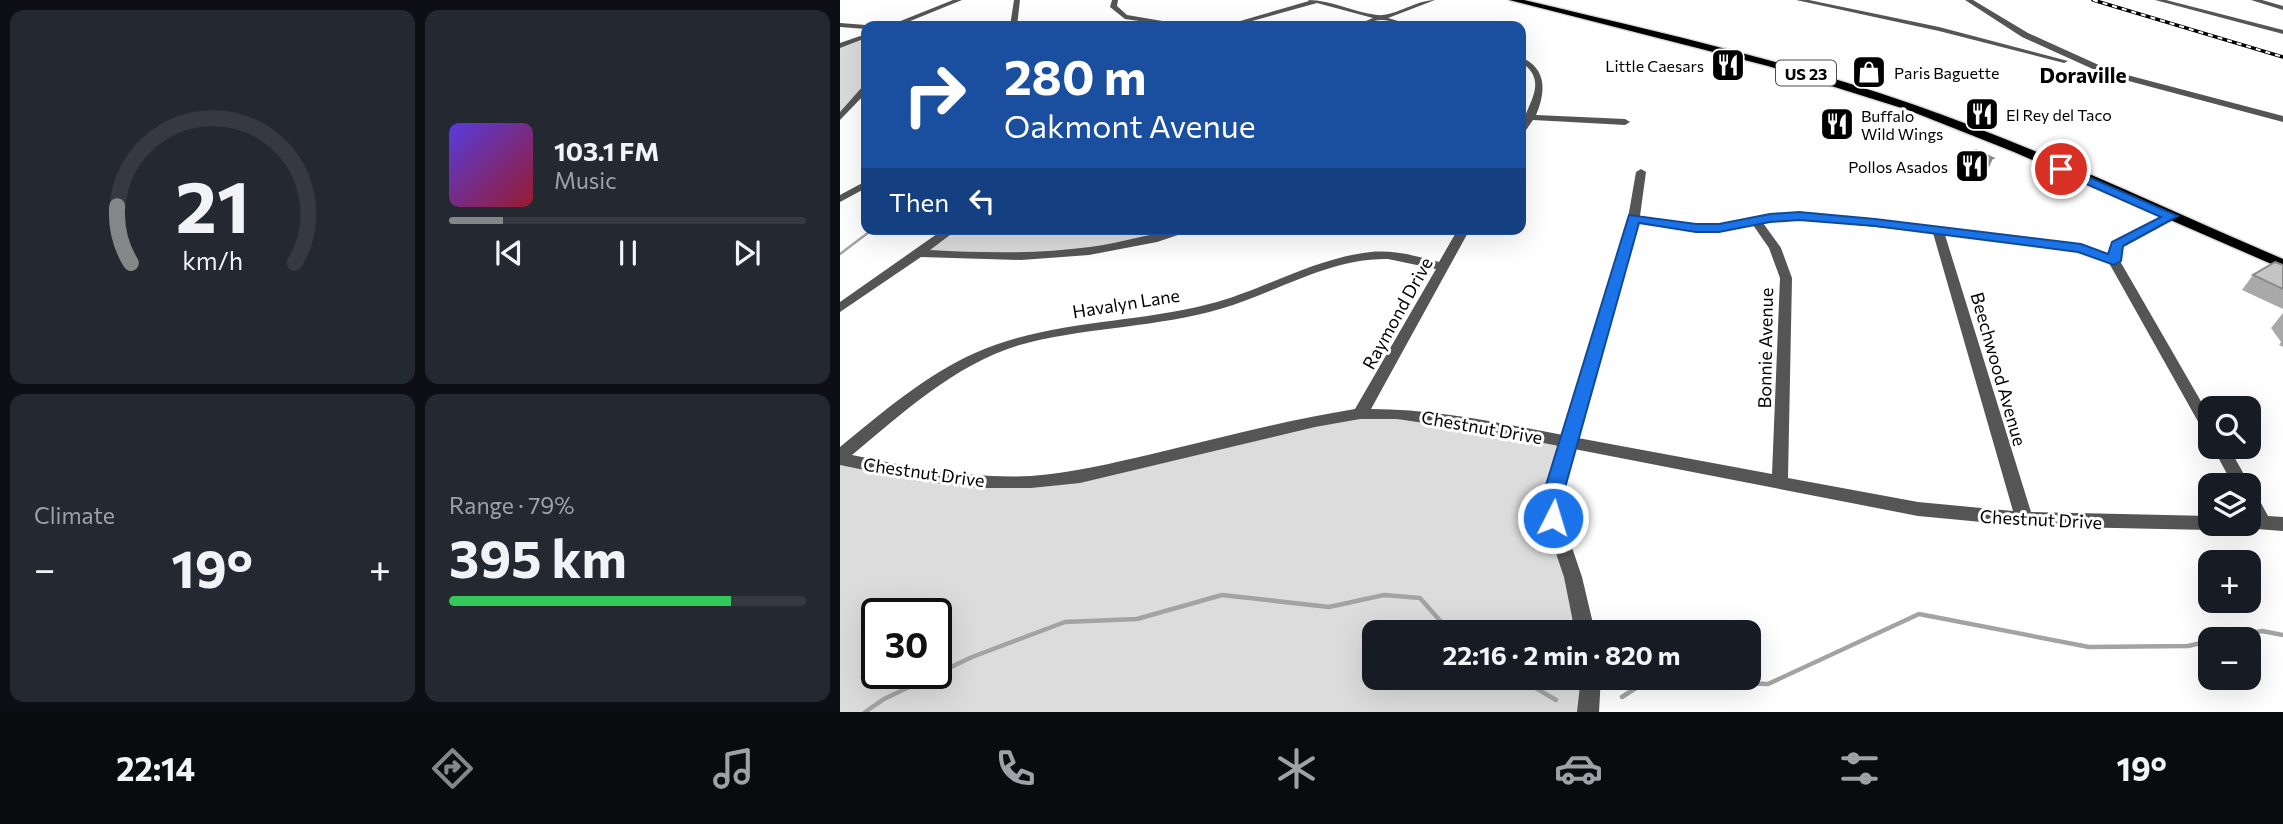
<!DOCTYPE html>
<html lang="en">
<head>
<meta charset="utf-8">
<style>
  :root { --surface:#171b24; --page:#242831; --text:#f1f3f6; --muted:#9ea1a6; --line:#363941; --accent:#858687 }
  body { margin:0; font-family:Commissioner,sans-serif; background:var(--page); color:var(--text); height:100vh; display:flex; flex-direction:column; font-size:26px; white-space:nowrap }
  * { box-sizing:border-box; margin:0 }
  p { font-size:23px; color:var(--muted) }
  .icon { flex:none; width:38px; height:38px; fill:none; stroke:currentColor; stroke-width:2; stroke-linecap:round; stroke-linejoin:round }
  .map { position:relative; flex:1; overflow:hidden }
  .panel { display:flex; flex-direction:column; gap:10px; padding:10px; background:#0d0f14; width:840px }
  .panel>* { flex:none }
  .guide { position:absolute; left:21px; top:21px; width:665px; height:214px; border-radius:14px; box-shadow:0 7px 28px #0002; background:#1a4fa0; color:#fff; overflow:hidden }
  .fabs { position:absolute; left:1358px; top:396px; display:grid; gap:14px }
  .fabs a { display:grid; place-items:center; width:63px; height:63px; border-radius:14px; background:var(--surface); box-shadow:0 7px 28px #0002; font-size:35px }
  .speed { position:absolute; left:21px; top:598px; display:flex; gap:14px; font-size:35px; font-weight:700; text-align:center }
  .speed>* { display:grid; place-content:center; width:91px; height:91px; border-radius:50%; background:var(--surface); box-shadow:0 7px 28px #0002; line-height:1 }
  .speed .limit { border:4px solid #111; border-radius:10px; background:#fff; color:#111 }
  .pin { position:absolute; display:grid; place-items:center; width:60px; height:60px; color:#fff; margin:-30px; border:4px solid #fff; border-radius:50%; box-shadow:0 2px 7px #0007 }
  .me { position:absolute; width:77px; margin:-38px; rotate:5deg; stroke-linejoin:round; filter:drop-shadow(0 0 5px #0008) }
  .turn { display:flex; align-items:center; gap:24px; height:147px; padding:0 28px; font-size:32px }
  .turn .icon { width:91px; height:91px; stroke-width:2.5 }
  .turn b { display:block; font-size:49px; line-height:60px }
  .then { display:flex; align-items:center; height:66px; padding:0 28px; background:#0003; gap:14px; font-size:26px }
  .big { font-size:52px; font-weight:700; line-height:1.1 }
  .panel .tile { flex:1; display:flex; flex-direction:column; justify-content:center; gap:10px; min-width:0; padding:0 24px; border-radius:14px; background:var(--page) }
  .panel .dial { align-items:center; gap:0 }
  .dial svg { height:182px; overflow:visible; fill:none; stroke:var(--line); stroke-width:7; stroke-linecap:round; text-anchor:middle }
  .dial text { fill:var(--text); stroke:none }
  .song { display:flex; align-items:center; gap:21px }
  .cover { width:84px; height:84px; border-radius:10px; background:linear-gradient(135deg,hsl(250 70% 55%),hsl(350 70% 35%)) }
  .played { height:7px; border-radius:4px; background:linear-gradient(90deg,var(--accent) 15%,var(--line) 15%) }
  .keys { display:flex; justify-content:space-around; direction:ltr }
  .heat { display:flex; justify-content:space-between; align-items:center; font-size:38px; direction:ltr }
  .charge { height:10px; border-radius:5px; background:linear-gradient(90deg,#34c759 79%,var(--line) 0) }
  .panel .tiles { flex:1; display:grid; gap:10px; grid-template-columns:repeat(2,1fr) }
  .trip { position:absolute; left:522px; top:620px; width:399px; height:70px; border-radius:14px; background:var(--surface); box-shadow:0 7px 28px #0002; font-weight:700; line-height:70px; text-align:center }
  .tab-bar { display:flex; height:112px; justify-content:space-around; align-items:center; background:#090b0e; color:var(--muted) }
  .tab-bar .icon { width:49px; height:49px }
  .tab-bar .current { color:var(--accent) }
  .tab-bar b { font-size:32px; color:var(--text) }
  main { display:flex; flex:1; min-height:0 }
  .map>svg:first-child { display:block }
  .green { fill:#dcdcdc; fill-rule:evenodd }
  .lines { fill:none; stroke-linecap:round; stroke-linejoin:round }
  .stream-far1 { stroke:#a3a3a3; stroke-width:2.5 }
  .stream { stroke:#a3a3a3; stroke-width:4.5 }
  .major-casing { stroke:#dbdbdb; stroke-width:3 }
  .minor { fill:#555; fill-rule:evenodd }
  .major { fill:#000; fill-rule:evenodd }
  .rail-casing { stroke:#000; stroke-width:3.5 }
  .rail { stroke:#fff; stroke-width:2; stroke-dasharray:5; stroke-linecap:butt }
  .wall { fill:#a9a9a9 }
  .shaded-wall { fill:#898989 }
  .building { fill:#c4c4c4; stroke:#898989; stroke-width:2 }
  .route { fill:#1a73e8; stroke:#114b97; stroke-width:2 }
  .labels { text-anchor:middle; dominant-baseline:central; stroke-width:6; stroke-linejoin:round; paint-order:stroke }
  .far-poi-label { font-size:16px; fill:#000; stroke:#fff; text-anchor:start }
  .shield { fill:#fff; stroke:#4c4c4c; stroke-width:2 }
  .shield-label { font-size:16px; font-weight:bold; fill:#000 }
  .street-label { font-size:18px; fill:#000; stroke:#fff }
  .far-district-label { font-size:21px; font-weight:bold; fill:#000; stroke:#fff }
</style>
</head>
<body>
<main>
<section class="panel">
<div class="tiles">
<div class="tile dial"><svg viewBox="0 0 100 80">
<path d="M14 69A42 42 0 1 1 86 69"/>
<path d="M14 69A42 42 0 0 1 8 44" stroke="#858687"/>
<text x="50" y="56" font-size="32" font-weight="700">21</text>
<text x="50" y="72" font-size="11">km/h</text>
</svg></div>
<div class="tile">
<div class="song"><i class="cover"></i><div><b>103.1 FM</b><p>Music</p></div></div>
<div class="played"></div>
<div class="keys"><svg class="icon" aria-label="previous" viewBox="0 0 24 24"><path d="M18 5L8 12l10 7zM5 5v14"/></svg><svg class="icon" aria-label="pause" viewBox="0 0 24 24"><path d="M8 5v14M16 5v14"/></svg><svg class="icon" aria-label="next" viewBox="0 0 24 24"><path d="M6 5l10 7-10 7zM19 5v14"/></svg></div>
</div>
<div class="tile"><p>Climate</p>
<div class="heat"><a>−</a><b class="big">19°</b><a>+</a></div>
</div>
<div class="tile"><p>Range · 79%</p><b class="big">395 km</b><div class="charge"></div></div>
</div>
</section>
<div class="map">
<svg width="1443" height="712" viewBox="0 0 1443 712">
  <rect width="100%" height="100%" fill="#fff"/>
  <g class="green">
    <path d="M26 37C26 68 30 96 0 116V47Z"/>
    <path d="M111 229H351L222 255 76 254Z"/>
    <path d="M517 411 730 438 710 510 743 632H534V677H744L742 712H0V464L195 484ZM37 614H96V674H37Z"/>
  </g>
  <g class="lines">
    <path class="stream-far1" d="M0 254 33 229"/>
    <g class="stream">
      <path d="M1382 639 1422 631 1443 635"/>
      <path d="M677 677 716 700"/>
      <path d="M782 697 808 680 928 684 1079 614 1249 647 1348 646 1370 641"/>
      <path d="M25 712 44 699 132 657 225 622 297 619 382 595 489 607 544 595 580 598 610 632"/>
    </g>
    <g class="major-casing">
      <path id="major" d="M669 0H684C814 31 945 60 1072 104 1198 148 1320 206 1443 259V269L1174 152 1068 110 928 66Z"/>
    </g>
    <g class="minor">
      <path d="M113 0H122L58 26H48Z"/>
      <path d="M174 0H180L177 26H170Z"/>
      <path d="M272 0H278L277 6 287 15 352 26H335L285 19 270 7Z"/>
      <path d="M468 0C492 0 513 12 537 15 554 17 576 0 595 0L548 18 575 26C564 26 553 20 541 20 532 20 523 26 514 26L533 18 477 3 394 26H383L469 1Z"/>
      <path d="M956 0H969L1099 27 1228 61 1224 63 1099 31Z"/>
      <path d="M1125 0H1133L1188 33 1272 71 1443 116V122L1266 75 1182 37Z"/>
      <path d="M1315 0H1326L1443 30V34Z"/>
      <path d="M1411 0H1422L1443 6V10Z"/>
      <path d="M0 23 26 25 29 26H26V29L0 27Z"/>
      <path d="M26 34V38L0 48V43Z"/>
      <path d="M681 57C707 68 706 92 696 115L785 119 790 122 785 125 693 120 684 133 681 134C681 108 713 84 681 62Z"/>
      <path d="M23 86H26V93L0 120V112Z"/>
      <path d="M801 169 806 172 800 216 856 225H879L930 215 959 213 1098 227 1241 244 1269 255 1273 243 1327 215H1335V219L1283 247 1280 261 1370 417V436L1365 434 1269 263 1239 251 1105 235 1191 512 1370 516V523H1379L1376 528 1370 530 1184 526 1078 516 734 449 721 495 722 518 742 577 755 632H735L724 577 704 518 705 495 719 446 652 433 557 419H520L475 427 240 483 191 488H139L78 481 0 465V447C42 413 85 375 135 353 209 320 292 324 369 304 424 290 474 258 531 252 554 250 577 256 599 262L618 229H630L531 409C595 409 660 423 723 435L788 218 796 172ZM959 219 1093 233 1173 511 1078 502 948 478 952 278 941 248 923 223ZM798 222 856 231H879L913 225 929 248 940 278 932 474 738 438ZM548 259 596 269 515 409C447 420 379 438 312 454 272 463 233 473 191 476 130 479 71 467 12 455 65 411 122 358 191 342 253 327 318 327 380 309 436 293 488 258 548 259Z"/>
      <path d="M26 181V188L0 202V195Z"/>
      <path d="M104 229H118L90 250C143 253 197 254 250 247 285 243 320 229 356 229L317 242 249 255 181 260 81 257 0 312V302Z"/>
      <path d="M1372 446H1388L1410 485 1409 488V485H1393Z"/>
      <path d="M1409 490 1415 492 1428 516 1443 517V531L1403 528 1400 523H1409Z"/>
      <path d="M741 677H761L759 712H737Z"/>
    </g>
    <use href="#major" class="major"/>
    <g class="rail-casing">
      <path id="rail" d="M1253 0 1443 57"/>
    </g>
    <use href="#rail" class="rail"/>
  </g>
  <g class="wall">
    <path d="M1118 156 1153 158 1149 167 1130 173 1115 165Z"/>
    <path d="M1443 265V309L1402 290 1413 275Z"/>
    <path d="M1443 313V347L1439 345 1441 342 1431 328Z"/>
  </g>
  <path class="shaded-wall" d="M1153 158 1149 167 1130 173 1134 164Z"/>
  <g class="building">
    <path d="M1136 150 1153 158 1134 164 1118 156Z"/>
    <path d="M1435 262 1443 265V289L1413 275Z"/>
  </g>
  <path class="route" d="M1221 165 1338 216 1283 246 1281 261 1274 265 1238 252 1035 226 959 220 930 222 879 232H856L799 223 723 495V518L720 524 713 526 706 524 703 518V495L789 215 856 224H879L930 214 959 212 1035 219 1241 244 1268 254 1272 242 1321 217 1217 171V166Z"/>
  <defs>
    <g id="restaurant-square" transform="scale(1.75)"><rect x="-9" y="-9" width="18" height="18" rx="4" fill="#000" stroke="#fff"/><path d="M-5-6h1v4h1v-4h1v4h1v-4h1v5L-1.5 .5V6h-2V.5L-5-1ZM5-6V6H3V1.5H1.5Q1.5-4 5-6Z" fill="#fff"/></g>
    <g id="shop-square" transform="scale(1.75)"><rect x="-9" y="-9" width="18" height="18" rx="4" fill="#000" stroke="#fff"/><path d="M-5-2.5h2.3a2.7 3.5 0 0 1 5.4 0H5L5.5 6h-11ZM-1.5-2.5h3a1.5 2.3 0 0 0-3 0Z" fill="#fff"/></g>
  </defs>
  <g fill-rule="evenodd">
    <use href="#restaurant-square" x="888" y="65"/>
    <use href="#shop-square" x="1029" y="72"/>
    <use href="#restaurant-square" x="1142" y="114"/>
    <use href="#restaurant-square" x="997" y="124"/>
    <use href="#restaurant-square" x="1132" y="166"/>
  </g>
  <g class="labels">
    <g class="far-poi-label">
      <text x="864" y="65" text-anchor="end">Little Caesars</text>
      <text x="1054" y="72">Paris Baguette</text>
      <text x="1166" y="114">El Rey del Taco</text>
      <text x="1021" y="115">Buffalo<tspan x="1021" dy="18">Wild Wings</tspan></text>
      <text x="1108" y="166" text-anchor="end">Pollos Asados</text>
    </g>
    <rect class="shield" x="936" y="60.5" width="60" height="25" rx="5"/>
    <g class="shield-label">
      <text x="966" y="73">US 23</text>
    </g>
    <g class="street-label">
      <text transform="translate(286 303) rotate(-9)">Havalyn Lane</text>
      <text transform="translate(557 313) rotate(-61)">Raymond Drive</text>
      <text transform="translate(925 348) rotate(-89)">Bonnie Avenue</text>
      <text transform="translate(1159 369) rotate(74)">Beechwood Avenue</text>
      <text transform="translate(642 427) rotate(10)">Chestnut Drive</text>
      <text transform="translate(84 472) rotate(8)">Chestnut Drive</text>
      <text transform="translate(1201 519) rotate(3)">Chestnut Drive</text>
    </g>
    <g class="far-district-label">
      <text x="1243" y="74">Doraville</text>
    </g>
  </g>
</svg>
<div class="fabs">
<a><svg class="icon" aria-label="search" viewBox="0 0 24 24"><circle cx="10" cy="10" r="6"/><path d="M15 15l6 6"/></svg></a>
<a><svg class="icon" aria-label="layers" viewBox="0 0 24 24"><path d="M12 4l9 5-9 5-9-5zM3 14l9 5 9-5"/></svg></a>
<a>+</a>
<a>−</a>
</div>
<div class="speed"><div class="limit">30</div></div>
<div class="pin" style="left:1221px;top:169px;background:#d93025"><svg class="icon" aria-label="arrive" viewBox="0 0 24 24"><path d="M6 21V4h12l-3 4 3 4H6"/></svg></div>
<svg class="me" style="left:713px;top:518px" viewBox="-20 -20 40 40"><circle r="17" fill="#1a73e8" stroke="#fff" stroke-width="3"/><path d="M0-11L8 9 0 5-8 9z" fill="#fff"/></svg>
<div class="trip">22:16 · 2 min · 820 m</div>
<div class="guide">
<div class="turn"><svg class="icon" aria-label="right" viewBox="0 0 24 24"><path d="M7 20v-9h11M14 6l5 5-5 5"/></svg><div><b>280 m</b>Oakmont Avenue</div></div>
<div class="then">Then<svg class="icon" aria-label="left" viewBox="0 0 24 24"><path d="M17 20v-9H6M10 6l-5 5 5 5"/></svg></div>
</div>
</div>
</main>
<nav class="tab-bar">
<b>22:14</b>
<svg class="icon current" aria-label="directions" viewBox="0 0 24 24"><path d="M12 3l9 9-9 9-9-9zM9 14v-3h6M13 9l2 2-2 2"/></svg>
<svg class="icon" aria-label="music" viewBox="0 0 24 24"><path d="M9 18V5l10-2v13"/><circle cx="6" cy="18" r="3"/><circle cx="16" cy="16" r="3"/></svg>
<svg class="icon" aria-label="phone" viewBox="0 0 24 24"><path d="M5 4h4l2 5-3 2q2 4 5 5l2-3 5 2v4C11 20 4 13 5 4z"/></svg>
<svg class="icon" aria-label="climate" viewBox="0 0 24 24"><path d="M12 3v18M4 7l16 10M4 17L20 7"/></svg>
<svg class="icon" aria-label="car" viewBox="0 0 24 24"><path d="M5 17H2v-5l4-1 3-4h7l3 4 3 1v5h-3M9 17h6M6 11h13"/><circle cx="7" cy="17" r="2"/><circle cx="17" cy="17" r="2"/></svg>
<svg class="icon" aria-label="filters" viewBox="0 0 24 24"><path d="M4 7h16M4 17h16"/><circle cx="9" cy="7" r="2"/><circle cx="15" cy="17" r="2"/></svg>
<b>19°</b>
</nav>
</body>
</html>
